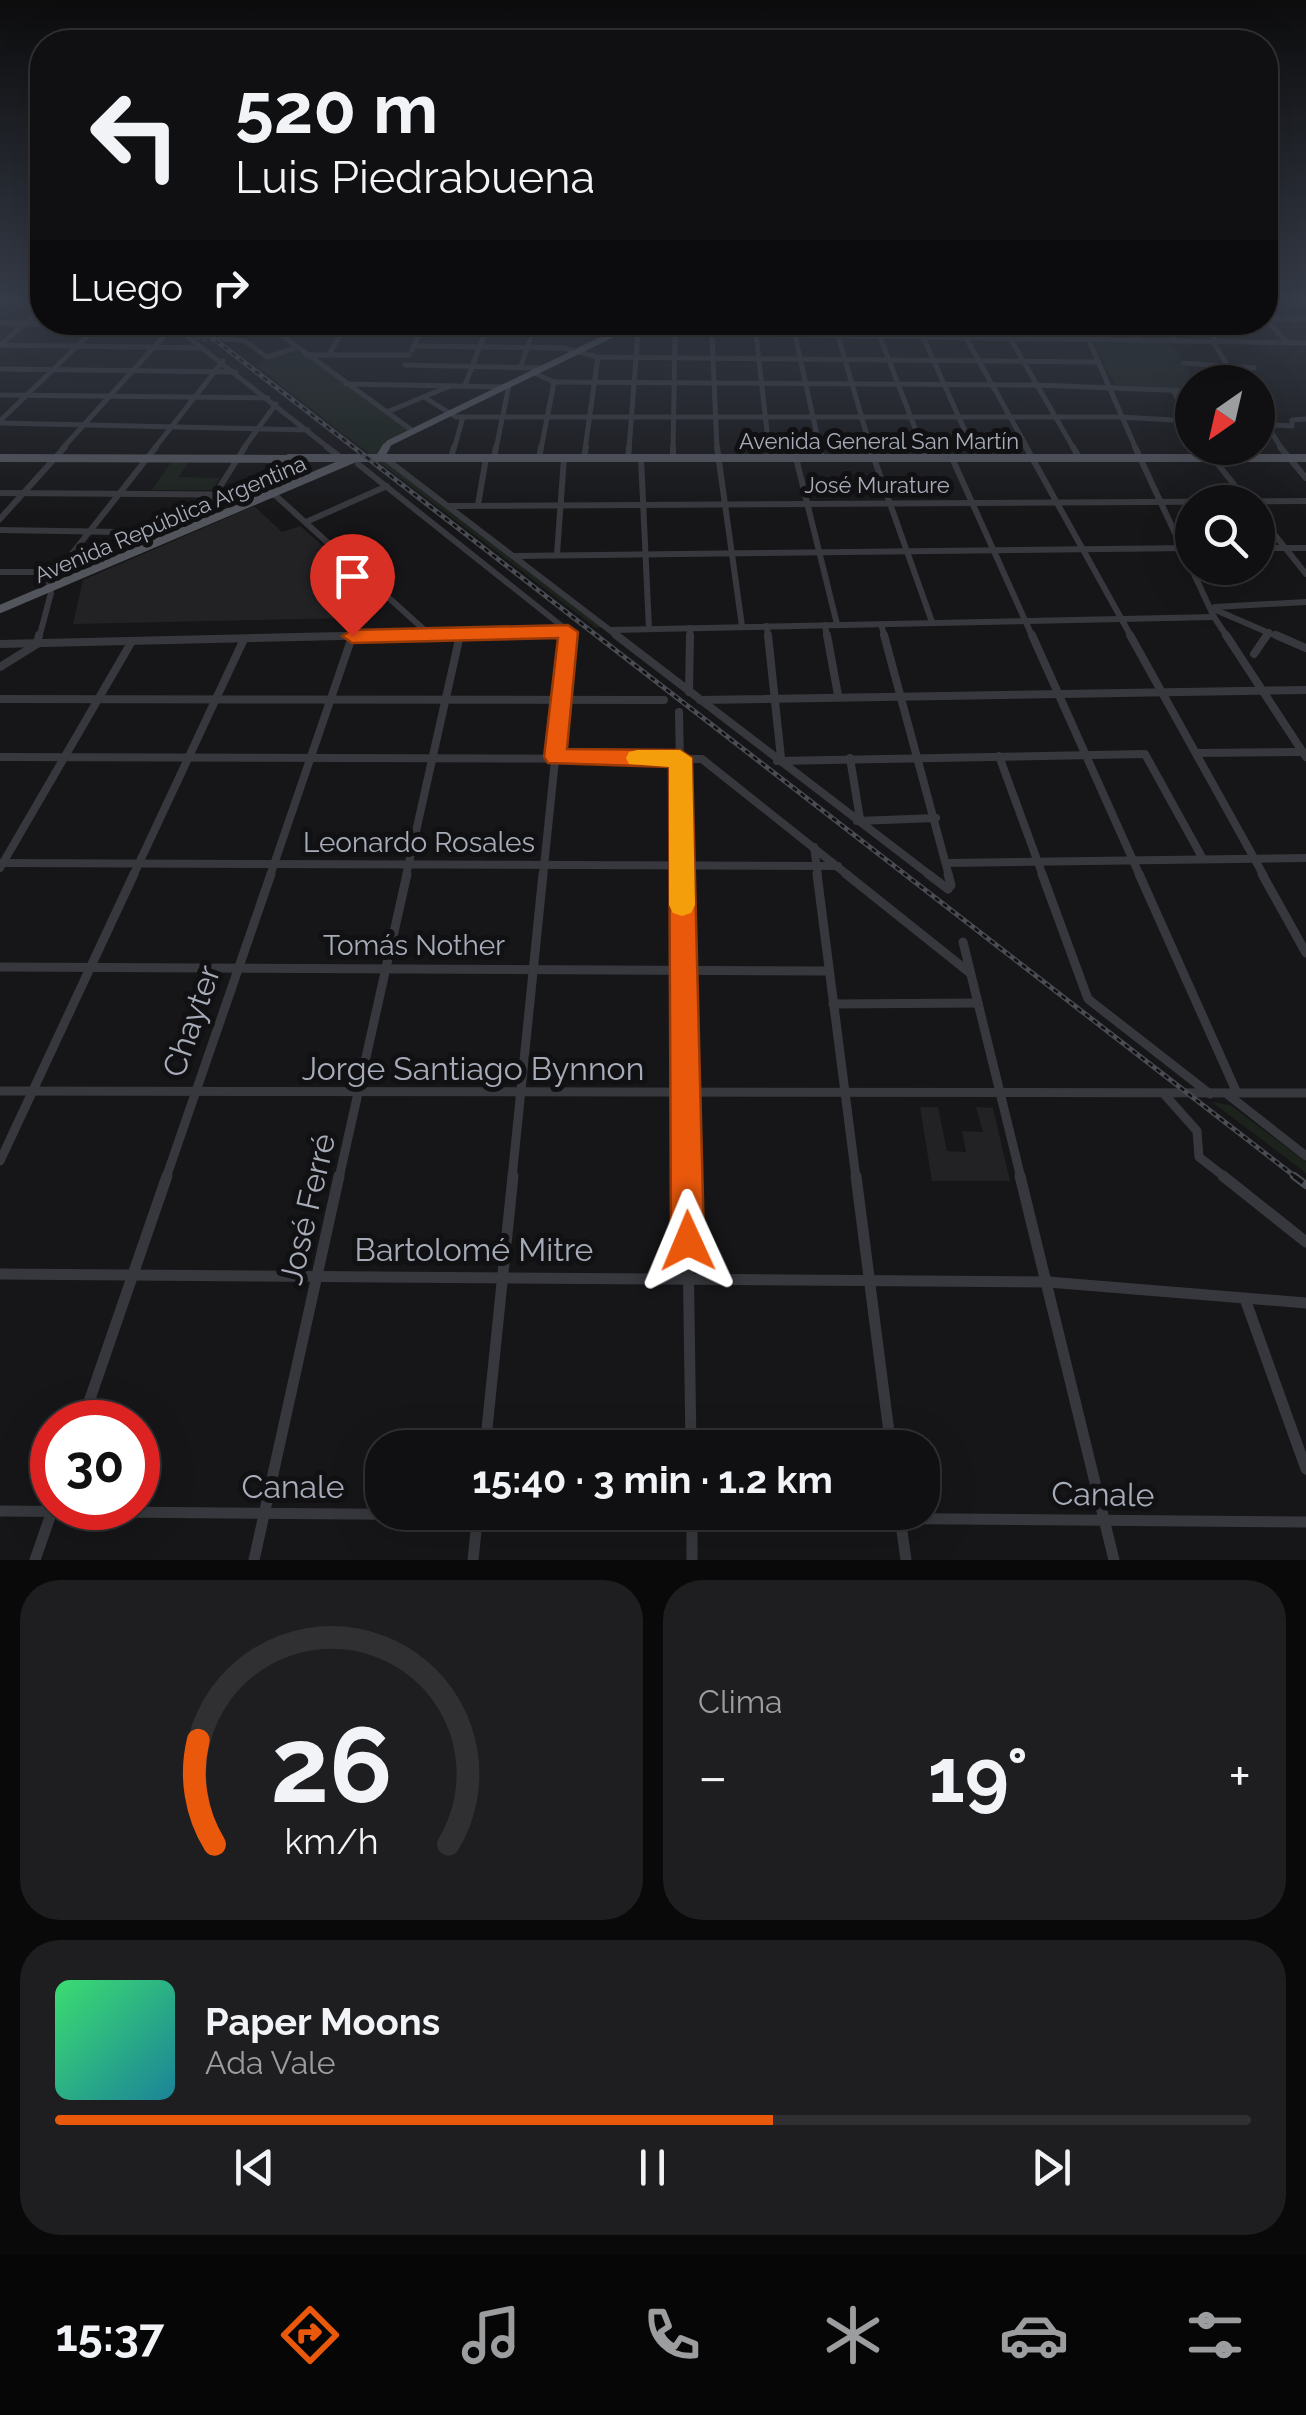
<!DOCTYPE html>
<html lang="es">
<head>
<meta charset="utf-8">
<style>
  :root { --surface:#101012; --page:#1e1e20; --text:#f1f3f6; --muted:#9c9d9f; --line:#303032; --accent:#ea580c }
  body { margin:0; font-family:Raleway,sans-serif; background:var(--page); color:var(--text); height:100vh; display:flex; flex-direction:column; font-size:38px; white-space:nowrap }
  * { box-sizing:border-box; margin:0 }
  p { font-size:32px; color:var(--muted) }
  .icon { flex:none; width:55px; height:55px; fill:none; stroke:currentColor; stroke-width:2; stroke-linecap:round; stroke-linejoin:round }
  .map { position:relative; height:1560px; overflow:hidden }
  .details { display:flex; flex-direction:column; gap:20px; padding:20px; background:#09090a; flex:1 }
  .details>* { flex:none }
  .banner { position:absolute; left:30px; top:30px; width:1248px; height:305px; border-radius:40px; box-shadow:0 10px 40px #0002,0 0 0 2px var(--line); background:#101012; color:var(--text); overflow:hidden }
  .needle { width:65px; rotate:214deg }
  .buttons { position:absolute; left:1175px; top:365px; display:grid; gap:20px }
  .buttons a { display:grid; place-items:center; width:100px; height:100px; border-radius:50%; background:var(--surface); box-shadow:0 10px 40px #0002,0 0 0 2px var(--line); font-size:50px }
  .speed { position:absolute; left:30px; top:1400px; display:flex; gap:20px; font-size:50px; font-weight:700; text-align:center }
  .speed>* { display:grid; place-content:center; width:130px; height:130px; border-radius:50%; background:var(--surface); box-shadow:0 10px 40px #0002,0 0 0 2px var(--line); line-height:1 }
  .speed .limit { border:15px solid #d22; background:#fff; color:#111 }
  .pin { position:absolute; display:grid; place-items:center; width:85px; height:85px; color:#fff; margin:-102px -42px; border-radius:50% 50% 50% 0; rotate:-45deg; box-shadow:0 0 10px #0007 }
  .pin .icon { rotate:45deg }
  .me { position:absolute; width:110px; margin:-55px; rotate:359deg; stroke-linejoin:round; filter:drop-shadow(0 0 8px #0008) }
  .turn { display:flex; align-items:center; gap:35px; height:210px; padding:0 40px; font-size:45px }
  .turn .icon { width:130px; height:130px; stroke-width:2.5 }
  .turn b { display:block; font-size:70px; line-height:85px }
  .then { display:flex; align-items:center; height:95px; padding:0 40px; background:#0003; gap:20px; font-size:38px }
  .big { font-size:75px; font-weight:700; line-height:1.1 }
  .details .tile { flex:1; display:flex; flex-direction:column; justify-content:center; gap:15px; min-width:0; padding:0 35px; border-radius:40px; background:var(--page) }
  .details .dial { align-items:center; gap:0 }
  .dial svg { height:260px; overflow:visible; fill:none; stroke:var(--line); stroke-width:7; stroke-linecap:round; text-anchor:middle }
  .dial text { fill:var(--text); stroke:none }
  .song { display:flex; align-items:center; gap:30px }
  .cover { width:120px; height:120px; border-radius:15px; background:linear-gradient(135deg,hsl(140 70% 55%),hsl(190 70% 35%)) }
  .played { height:10px; border-radius:5px; background:linear-gradient(90deg,var(--accent) 60%,var(--line) 60%) }
  .keys { display:flex; justify-content:space-around; direction:ltr }
  .heat { display:flex; justify-content:space-between; align-items:center; font-size:55px; direction:ltr }
  .details .tiles { flex:1; display:grid; gap:20px; grid-template-columns:1fr 1fr }
  .tile:last-child { grid-column:span 2 }
  .trip { position:absolute; left:365px; top:1430px; width:575px; height:100px; border-radius:40px; background:var(--surface); box-shadow:0 10px 40px #0002,0 0 0 2px var(--line); font-weight:700; line-height:100px; text-align:center }
  .menu { display:flex; height:160px; justify-content:space-around; align-items:center; background:#060607; color:var(--muted) }
  .menu .icon { width:70px; height:70px }
  .menu .selected { color:var(--accent) }
  .menu b { font-size:45px; color:var(--text) }
  .map>svg:first-child { display:block }
  .built { fill:#222225 }
  .green { fill:#1c231d }
  .lines { fill:none; stroke-linecap:round; stroke-linejoin:round }
  .minor-tunnel { stroke:#333438; stroke-width:5; stroke-dasharray:5 2.5; stroke-linecap:butt }
  .minor-far4 { stroke:#37383d; stroke-width:5 }
  .minor-far3 { stroke:#37383d; stroke-width:6 }
  .minor-far2 { stroke:#37383d; stroke-width:8 }
  .minor-far1 { stroke:#37383d; stroke-width:9 }
  .minor { stroke:#37383d; stroke-width:11 }
  .major-far1 { stroke:#53555d; stroke-width:6 }
  .major { stroke:#53555d; stroke-width:8 }
  .rail-far1-casing { stroke:#4a4c53; stroke-width:5 }
  .rail-casing { stroke:#4a4c53; stroke-width:8 }
  .rail-far1 { stroke:#111113; stroke-width:2.5; stroke-dasharray:5; stroke-linecap:butt }
  .rail { stroke:#111113; stroke-width:4; stroke-dasharray:11; stroke-linecap:butt }
  .minor-bridge { stroke:#37383d; stroke-width:5 }
  .route { fill:#ea580c; stroke:#983908; stroke-width:2.5 }
  .slow { fill:#f59e0b }
  .labels { text-anchor:middle; dominant-baseline:central; stroke-width:10; stroke-linejoin:round; paint-order:stroke }
  .far-street-label { font-size:22px; fill:#a7acb9; stroke:#111113 }
  .street-label { font-size:28px; fill:#a7acb9; stroke:#111113 }
  .near-street-label { font-size:32px; fill:#a7acb9; stroke:#111113 }
</style>
</head>
<body>
<div class="map">
<svg width="1306" height="1560" viewBox="0 0 1306 1560">
  <rect width="100%" height="100%" fill="#161618"/>
  <g class="built">
    <path d="M254 506 282 532 300 526 377 593 344 610 352 618 73 624 83 580Z"/>
    <path d="M920 1107H938L947 1151 966 1152 962 1131 983 1132 976 1107 993 1108 1010 1181H932Z"/>
  </g>
  <g class="green">
    <path d="M1094 343 1172 344 1196 382 1192 389 1115 385Z"/>
    <path d="M297 350 409 430 379 455 372 456 256 366 261 364 258 361Z"/>
    <path d="M378 461H385L603 627 596 628Z"/>
    <path d="M171 462 188 463 179 477 220 478 213 490H152Z"/>
    <path d="M1212 1102 1230 1105 1306 1162V1173Z"/>
  </g>
  <g class="lines">
    <path class="minor-tunnel" d="M195 337 210 340 242 334"/>
    <g class="minor-far4">
      <path d="M4 300H42"/>
      <path d="M1265 319H1306"/>
      <path d="M1265 319 1288 343"/>
      <path d="M180 322 179 330 330 449"/>
      <path d="M958 322 962 338"/>
      <path d="M1005 322 1011 340 1074 449"/>
      <path d="M1081 322 1136 449"/>
      <path d="M1125 322 1140 341"/>
      <path d="M1161 322 1176 341"/>
      <path d="M1200 322 1217 342"/>
      <path d="M0 323 175 326"/>
      <path d="M212 326 1306 343"/>
      <path d="M270 327 413 431"/>
      <path d="M712 334 717 449"/>
      <path d="M756 334 769 449"/>
      <path d="M795 335 820 449"/>
      <path d="M838 336 871 449"/>
      <path d="M880 337 923 449"/>
      <path d="M923 337 973 449"/>
      <path d="M966 338 1028 449"/>
      <path d="M225 339 245 341 267 357 296 348"/>
      <path d="M1213 342 1238 382"/>
      <path d="M0 345 202 348"/>
      <path d="M0 345 42 309"/>
      <path d="M414 346 564 348 598 357 1096 362"/>
      <path d="M412 350 425 322"/>
      <path d="M329 354 348 322"/>
      <path d="M306 355H409"/>
      <path d="M1184 363 1254 368"/>
      <path d="M405 365 545 368"/>
      <path d="M521 366 536 322"/>
      <path d="M0 369 236 372"/>
      <path d="M534 373 554 382 541 449"/>
      <path d="M554 382 1036 385 1192 391"/>
      <path d="M346 384 506 387"/>
      <path d="M465 385 486 330"/>
      <path d="M1173 390 1190 421"/>
      <path d="M0 395 268 398"/>
      <path d="M1258 395 1270 396"/>
      <path d="M424 397 456 417H1120L1192 421"/>
      <path d="M1258 411 1282 449"/>
      <path d="M387 412 450 386"/>
      <path d="M0 421 101 323"/>
      <path d="M0 423 308 430"/>
      <path d="M1258 424 1292 426V420L1306 419"/>
      <path d="M62 449 173 326"/>
      <path d="M154 449 223 361"/>
      <path d="M243 449 276 404"/>
      <path d="M454 449 463 417"/>
      <path d="M496 449 509 385"/>
      <path d="M585 449 598 357"/>
      <path d="M629 449 638 332"/>
      <path d="M673 449 675 336 679 322"/>
    </g>
    <g class="minor-far3">
      <path d="M327 447 340 457"/>
      <path d="M717 447 742 626"/>
      <path d="M769 447 770 458"/>
      <path d="M820 447 822 458"/>
      <path d="M870 447 932 622"/>
      <path d="M922 447 926 458"/>
      <path d="M972 447 977 458"/>
      <path d="M1026 447 1132 638"/>
      <path d="M1073 447 1080 459"/>
      <path d="M1135 447 1214 617 1228 638"/>
      <path d="M1280 447 1306 478"/>
      <path d="M1205 448 1248 502"/>
      <path d="M451 458 454 447"/>
      <path d="M494 458 496 447"/>
      <path d="M539 458 541 447"/>
      <path d="M584 458 586 447"/>
      <path d="M628 458 629 447"/>
      <path d="M641 458 649 629"/>
      <path d="M673 458V447"/>
      <path d="M796 458 837 624"/>
      <path d="M952 458 1033 638"/>
      <path d="M358 459V464L568 631"/>
      <path d="M386 459 620 638"/>
      <path d="M0 493 275 495 430 635"/>
      <path d="M478 505 486 458"/>
      <path d="M448 506 1306 501"/>
      <path d="M1258 514 1306 574"/>
      <path d="M0 519 65 447"/>
      <path d="M306 522 387 486"/>
      <path d="M195 526 245 447"/>
      <path d="M0 530 180 533"/>
      <path d="M1258 548H1306"/>
      <path d="M557 554 564 458"/>
      <path d="M513 556 1192 548"/>
      <path d="M68 559 103 558"/>
      <path d="M0 572H58"/>
      <path d="M1215 607 1306 602"/>
      <path d="M1211 608 1281 638"/>
      <path d="M881 624 885 638"/>
      <path d="M825 625 827 638"/>
      <path d="M767 626 768 638"/>
      <path d="M611 630 1214 617"/>
      <path d="M39 638 51 593 49 583 156 447"/>
      <path d="M276 638 568 631"/>
      <path d="M459 638 460 634"/>
      <path d="M567 638 568 631"/>
      <path d="M690 638V628"/>
      <path d="M1265 638 1269 632"/>
    </g>
    <g class="minor-far2">
      <path d="M616 635 931 876"/>
      <path d="M768 635 781 758"/>
      <path d="M827 635 838 695"/>
      <path d="M884 635 949 876"/>
      <path d="M1032 635 1140 876"/>
      <path d="M1130 635 1264 876"/>
      <path d="M1226 635 1306 757"/>
      <path d="M1276 635 1306 648"/>
      <path d="M0 644 385 635"/>
      <path d="M37 644 39 635"/>
      <path d="M1254 654 1267 635"/>
      <path d="M0 667 37 644"/>
      <path d="M689 692 690 635"/>
      <path d="M0 699 664 700"/>
      <path d="M700 700 1306 690"/>
      <path d="M679 712 682 876"/>
      <path d="M1196 753 1303 752"/>
      <path d="M999 756 1043 876"/>
      <path d="M0 757 702 759 849 876"/>
      <path d="M850 758 860 819"/>
      <path d="M777 761 1145 754 1203 859"/>
      <path d="M857 821 936 818"/>
      <path d="M814 847 818 876"/>
      <path d="M0 863 838 866"/>
      <path d="M946 863 1306 858"/>
      <path d="M0 868 132 641"/>
      <path d="M133 876 244 639"/>
      <path d="M270 876 352 637"/>
      <path d="M406 876 460 635"/>
      <path d="M543 876 568 635"/>
    </g>
    <g class="minor-far1">
      <path d="M682 874 687 1178"/>
      <path d="M817 874 856 1178"/>
      <path d="M846 874 970 973"/>
      <path d="M928 874 948 889"/>
      <path d="M948 874 951 885 948 889"/>
      <path d="M1042 874 1088 999 1210 1094"/>
      <path d="M1139 874 1237 1093"/>
      <path d="M1262 874 1306 953"/>
      <path d="M963 942 1021 1178"/>
      <path d="M0 967 828 971"/>
      <path d="M833 1004 978 1003"/>
      <path d="M0 1091 1306 1093"/>
      <path d="M1227 1094 1306 1156"/>
      <path d="M1165 1095 1197 1131 1199 1157 1226 1178"/>
      <path d="M0 1161 134 874"/>
      <path d="M166 1178 271 874"/>
      <path d="M339 1178 407 874"/>
      <path d="M512 1178 543 874"/>
    </g>
    <g class="minor">
      <path d="M687 1176 691 1448"/>
      <path d="M856 1176 891 1448"/>
      <path d="M1020 1176 1114 1560"/>
      <path d="M1223 1176 1306 1242"/>
      <path d="M0 1274 1048 1282 1306 1303"/>
      <path d="M1245 1299 1306 1469"/>
      <path d="M82 1422 167 1176"/>
      <path d="M485 1448 513 1176"/>
      <path d="M0 1511 1306 1522"/>
      <path d="M692 1515V1560"/>
      <path d="M900 1517 906 1560"/>
      <path d="M35 1560 53 1508"/>
      <path d="M254 1560 339 1176"/>
      <path d="M473 1560 478 1512"/>
    </g>
    <path class="major-far1" d="M385 449 389 443 638 322"/>
    <g class="major">
      <path d="M380 457 386 447"/>
      <path d="M0 458 296 459"/>
      <path d="M289 458H1306"/>
      <path d="M0 609 353 459"/>
    </g>
    <g class="rail-far1-casing">
      <path id="rail-far1" d="M192 322 1297 1178"/>
    </g>
    <g class="rail-casing">
      <path id="rail" d="M1294 1176 1306 1185"/>
    </g>
    <use href="#rail-far1" class="rail-far1"/>
    <use href="#rail" class="rail"/>
    <path class="minor-bridge" d="M222 336 225 339"/>
  </g>
  <linearGradient id="sky" x2="0" y2="1"><stop stop-color="#0c0c0d"/><stop offset="0.58" stop-color="#363c48"/><stop offset="1" stop-color="#363c48" stop-opacity="0"/></linearGradient>
  <rect width="1306" height="518" fill="url(#sky)"/>
  <path class="route" d="M568 625 578 632 567 749 680 750 692 758 704 1241 699 1253 688 1257 676 1253 671 1241 669 767 548 763 544 757 558 638 352 643 342 636 352 630Z"/>
  <path class="slow" d="M637 750H680L692 758 695 905 691 913 682 916 673 913 669 905V767L629 764 626 758 629 752Z"/>
  <g class="labels">
    <g class="far-street-label">
      <text x="879" y="441">Avenida General San Martín</text>
      <text x="877" y="485">José Murature</text>
      <text transform="translate(170 519) rotate(-23)">Avenida República Argentina</text>
    </g>
    <g class="street-label">
      <text x="419" y="842">Leonardo Rosales</text>
      <text x="414" y="945">Tomás Nother</text>
    </g>
    <g class="near-street-label">
      <text transform="translate(191 1021) rotate(-71)">Chayter</text>
      <text x="473" y="1068">Jorge Santiago Bynnon</text>
      <text transform="translate(307 1209) rotate(-77)">José Ferré</text>
      <text x="474" y="1249">Bartolomé Mitre</text>
      <text x="293" y="1486">Canale</text>
      <text transform="translate(1103 1494) rotate(1)">Canale</text>
    </g>
  </g>
</svg>
<div class="buttons">
<a><svg class="needle" viewBox="-14 -14 28 28"><path d="M0-13l5 13h-10z" fill="#e53935"/><path d="M0 13l5-13h-10z" fill="#9c9d9f"/></svg></a>
<a><svg class="icon" aria-label="search" viewBox="0 0 24 24"><circle cx="10" cy="10" r="6"/><path d="M15 15l6 6"/></svg></a>
</div>
<div class="speed"><div class="limit">30</div></div>
<div class="pin" style="left:352px;top:636px;background:#d93025"><svg class="icon" aria-label="arrive" viewBox="0 0 24 24"><path d="M6 21V4h12l-3 4 3 4H6"/></svg></div>
<svg class="me" style="left:688px;top:1241px" viewBox="-20 -20 40 40"><path d="M0-17L14 15 0 8-14 15z" fill="#ea580c" stroke="#fff" stroke-width="4"/></svg>
<div class="trip">15:40 · 3 min · 1.2 km</div>
<div class="banner">
<div class="turn"><svg class="icon" aria-label="left" viewBox="0 0 24 24"><path d="M17 20v-9H6M10 6l-5 5 5 5"/></svg><div><b>520 m</b>Luis Piedrabuena</div></div>
<div class="then">Luego<svg class="icon" aria-label="right" viewBox="0 0 24 24"><path d="M7 20v-9h11M14 6l5 5-5 5"/></svg></div>
</div>
</div>
<section class="details">
<div class="tiles">
<div class="tile dial"><svg viewBox="0 0 100 80">
<path d="M14 69A42 42 0 1 1 86 69"/>
<path d="M14 69A42 42 0 0 1 9 37" stroke="#ea580c"/>
<text x="50" y="56" font-size="32" font-weight="700">26</text>
<text x="50" y="72" font-size="11">km/h</text>
</svg></div>
<div class="tile"><p>Clima</p>
<div class="heat"><a>−</a><b class="big">19°</b><a>+</a></div>
</div>
<div class="tile">
<div class="song"><i class="cover"></i><div><b>Paper Moons</b><p>Ada Vale</p></div></div>
<div class="played"></div>
<div class="keys"><svg class="icon" aria-label="previous" viewBox="0 0 24 24"><path d="M18 5L8 12l10 7zM5 5v14"/></svg><svg class="icon" aria-label="pause" viewBox="0 0 24 24"><path d="M8 5v14M16 5v14"/></svg><svg class="icon" aria-label="next" viewBox="0 0 24 24"><path d="M6 5l10 7-10 7zM19 5v14"/></svg></div>
</div>
</div>
</section>
<nav class="menu">
<b>15:37</b>
<svg class="icon selected" aria-label="directions" viewBox="0 0 24 24"><path d="M12 3l9 9-9 9-9-9zM9 14v-3h6M13 9l2 2-2 2"/></svg>
<svg class="icon" aria-label="music" viewBox="0 0 24 24"><path d="M9 18V5l10-2v13"/><circle cx="6" cy="18" r="3"/><circle cx="16" cy="16" r="3"/></svg>
<svg class="icon" aria-label="phone" viewBox="0 0 24 24"><path d="M5 4h4l2 5-3 2q2 4 5 5l2-3 5 2v4C11 20 4 13 5 4z"/></svg>
<svg class="icon" aria-label="climate" viewBox="0 0 24 24"><path d="M12 3v18M4 7l16 10M4 17L20 7"/></svg>
<svg class="icon" aria-label="car" viewBox="0 0 24 24"><path d="M5 17H2v-5l4-1 3-4h7l3 4 3 1v5h-3M9 17h6M6 11h13"/><circle cx="7" cy="17" r="2"/><circle cx="17" cy="17" r="2"/></svg>
<svg class="icon" aria-label="filters" viewBox="0 0 24 24"><path d="M4 7h16M4 17h16"/><circle cx="9" cy="7" r="2"/><circle cx="15" cy="17" r="2"/></svg>
</nav>
</body>
</html>
